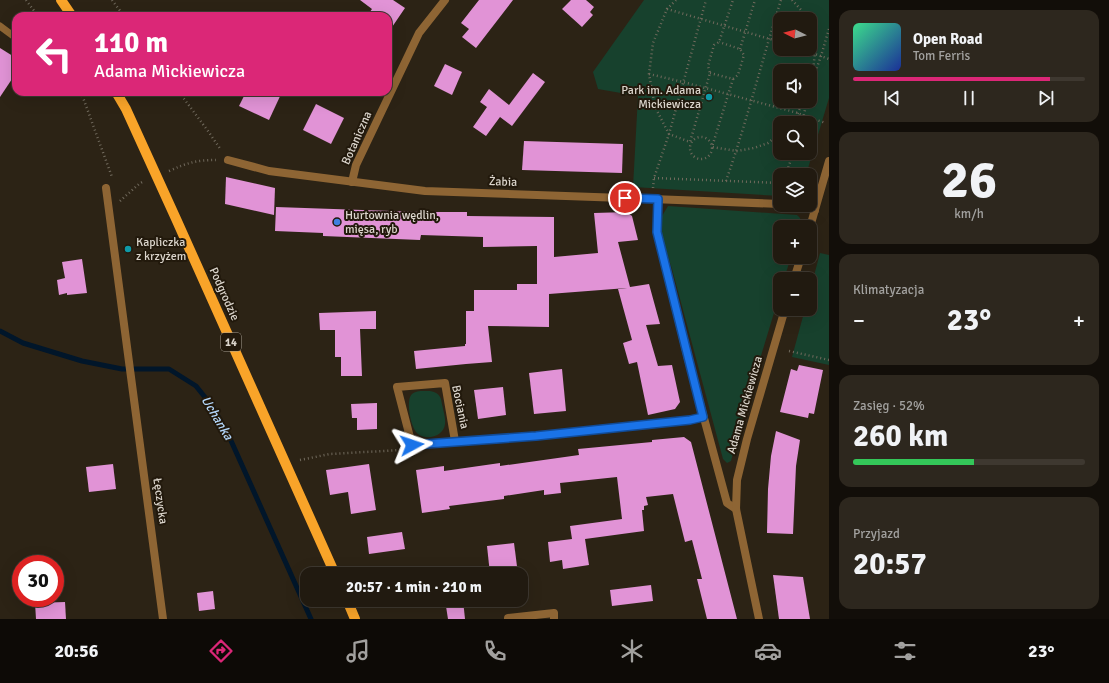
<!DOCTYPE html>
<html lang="pl">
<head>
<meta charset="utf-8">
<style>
  :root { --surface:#211a10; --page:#2d271e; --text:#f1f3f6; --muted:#a2a19f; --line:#3e3830; --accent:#db2777 }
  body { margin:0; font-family:Signika,sans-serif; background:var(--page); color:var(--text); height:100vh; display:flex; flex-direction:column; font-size:15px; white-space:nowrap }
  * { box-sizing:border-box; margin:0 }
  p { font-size:13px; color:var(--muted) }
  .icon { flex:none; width:22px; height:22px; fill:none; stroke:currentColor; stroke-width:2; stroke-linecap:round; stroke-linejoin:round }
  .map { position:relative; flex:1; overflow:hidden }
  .side { display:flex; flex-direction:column; gap:10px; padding:10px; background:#120e09; width:280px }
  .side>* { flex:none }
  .banner { position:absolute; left:12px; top:12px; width:380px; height:84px; border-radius:12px; box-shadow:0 4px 16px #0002,0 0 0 1px var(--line); background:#db2777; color:#fff; overflow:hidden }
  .needle { width:26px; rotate:276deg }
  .buttons { position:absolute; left:773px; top:12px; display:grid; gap:8px }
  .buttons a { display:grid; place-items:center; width:44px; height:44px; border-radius:8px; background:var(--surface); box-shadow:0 4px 16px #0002,0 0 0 1px var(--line); font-size:20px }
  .speed { position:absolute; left:12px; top:555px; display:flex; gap:8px; font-size:20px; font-weight:700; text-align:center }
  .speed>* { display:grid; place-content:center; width:52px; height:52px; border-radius:50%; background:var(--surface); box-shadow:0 4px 16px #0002,0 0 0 1px var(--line); line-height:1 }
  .speed .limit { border:6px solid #d22; background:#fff; color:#111 }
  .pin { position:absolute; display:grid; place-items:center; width:34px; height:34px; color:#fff; margin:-17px; border:2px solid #fff; border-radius:50%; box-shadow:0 1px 4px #0007 }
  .me { position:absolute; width:44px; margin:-22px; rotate:85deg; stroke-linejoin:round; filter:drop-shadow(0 0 3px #0008) }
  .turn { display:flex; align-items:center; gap:14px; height:84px; padding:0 16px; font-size:18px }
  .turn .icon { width:52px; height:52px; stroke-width:2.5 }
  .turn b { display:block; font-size:28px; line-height:34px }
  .big { font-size:30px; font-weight:700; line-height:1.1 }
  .side .tile { flex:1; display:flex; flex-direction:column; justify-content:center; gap:6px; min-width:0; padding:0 14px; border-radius:12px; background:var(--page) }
  .side .dial { align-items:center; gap:0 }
  .dial b { font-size:52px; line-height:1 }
  .song { display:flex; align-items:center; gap:12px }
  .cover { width:48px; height:48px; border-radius:6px; background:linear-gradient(135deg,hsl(150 70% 55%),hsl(230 70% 35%)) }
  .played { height:4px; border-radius:2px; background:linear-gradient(90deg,var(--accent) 85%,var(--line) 85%) }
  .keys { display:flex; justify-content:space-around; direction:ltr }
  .heat { display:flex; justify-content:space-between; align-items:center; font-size:22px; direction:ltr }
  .charge { height:6px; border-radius:3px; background:linear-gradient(90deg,#34c759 52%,var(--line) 0) }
  .trip { position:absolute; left:300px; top:567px; width:228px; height:40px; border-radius:12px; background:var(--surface); box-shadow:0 4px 16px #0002,0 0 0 1px var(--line); font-weight:700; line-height:40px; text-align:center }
  .menu { display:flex; height:64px; justify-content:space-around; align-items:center; background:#0d0a06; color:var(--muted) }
  .menu .icon { width:28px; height:28px }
  .menu .selected { color:var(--accent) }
  .menu b { font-size:18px; color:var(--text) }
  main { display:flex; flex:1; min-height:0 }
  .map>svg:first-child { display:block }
  .green { fill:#17412d; fill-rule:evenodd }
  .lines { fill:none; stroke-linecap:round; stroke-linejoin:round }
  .stream { stroke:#01162a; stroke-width:5 }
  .building { fill:#e193d6 }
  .path { stroke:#716a5d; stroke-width:2.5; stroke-dasharray:1 3; stroke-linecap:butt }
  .service { stroke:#8e6534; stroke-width:7 }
  .minor { stroke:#8e6534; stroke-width:8 }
  .primary { stroke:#f9a429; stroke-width:10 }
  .route-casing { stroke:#114b97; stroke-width:10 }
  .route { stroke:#1a73e8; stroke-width:7 }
  .culture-dot { fill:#0f9aa8; stroke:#22190c; stroke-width:1.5 }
  .shop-dot { fill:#3f7fe0; stroke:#22190c; stroke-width:1.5 }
  .labels { text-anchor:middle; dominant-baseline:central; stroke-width:4; stroke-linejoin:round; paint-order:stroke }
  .shield { fill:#22190c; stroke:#a49d92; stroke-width:1 }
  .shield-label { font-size:11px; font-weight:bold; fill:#dbd5cc }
  .poi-label { font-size:12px; fill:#dbd5cc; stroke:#22190c; text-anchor:start }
  .street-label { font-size:12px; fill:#dbd5cc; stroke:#22190c }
  .water-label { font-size:13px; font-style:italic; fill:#b3d6fa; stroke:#22190c }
</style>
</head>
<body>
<main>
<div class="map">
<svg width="829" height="619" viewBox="0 0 829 619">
  <rect width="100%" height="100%" fill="#2c2315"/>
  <g class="green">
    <path d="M644 0H829V98L806 175H780V196L633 187 638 96 598 89 593 72ZM780 19H810V49H780ZM780 71H810V101H780ZM780 123H810V153H780Z"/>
    <path d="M668 206 797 215C802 219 801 222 800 227H780V257H791L784 279H780V293L747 402 731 461 727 463 723 459 672 269 662 238V216Z"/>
    <path d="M820 253 829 255V365L792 357 805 309H810V291Z"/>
    <path d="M430 391C436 392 439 394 441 399 442 406 446 418 445 424 444 436 427 441 418 434 411 429 405 400 412 394 416 390 425 391 430 391Z"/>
  </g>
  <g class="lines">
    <path class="stream" d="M0 331 23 343 82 361 122 369H169L196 386 212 406 228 434 311 619"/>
  </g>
  <g class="building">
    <path d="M360 0H393L405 8 388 33V16H367L372 9Z"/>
    <path d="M479 0H513L476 48 462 37 469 29 461 23Z"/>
    <path d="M571 0H586L594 7 590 12 593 15 582 27 562 9Z"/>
    <path d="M0 48 16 58V73L0 97Z"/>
    <path d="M445 64 462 72 452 95 434 86Z"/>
    <path d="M533 73 545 82 512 126 500 117 486 136 473 127 487 107 480 102 489 89 509 105Z"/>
    <path d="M246 92H282L269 120 239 106Z"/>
    <path d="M316 104 344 118 331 144 303 130Z"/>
    <path d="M524 141 623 144 622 173 522 170Z"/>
    <path d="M226 177 275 188 274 215 225 204Z"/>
    <path d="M276 207 420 212H467V216L554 217V257L598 253 594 213 627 212 632 216 638 240 618 242 630 287 649 284 660 324 646 325 658 366 672 365 680 402 675 409 648 415 637 362 629 364 623 343 632 340 618 289 627 288 549 294V327L488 326 492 362 466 364 416 369 414 351 465 346V344H466V311H474V290H517V284H537V246L483 247V237L421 235 420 240 323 236V233L275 231Z"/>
    <path d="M82 259 87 293 67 295V293L59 295 57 280 65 278 62 262Z"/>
    <path d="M376 311V329H360L362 376H341V357H335V330H320L319 313Z"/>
    <path d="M799 365 823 370 814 414 809 413 808 418 780 412 791 369 797 371Z"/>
    <path d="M562 369 566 411 534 414 529 373Z"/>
    <path d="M503 387 506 415 478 419 474 390Z"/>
    <path d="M377 403V429L357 430V418H352L351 404Z"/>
    <path d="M776 431 800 440 796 466 793 534 767 533 768 489 771 456Z"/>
    <path d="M684 437 691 442 737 619H707L697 579H702L692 540 685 542 673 494 646 497 648 505 644 506V510H642L644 531 585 539 589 565 563 569 562 560 550 562 548 542 572 539 570 526 622 519 617 477 560 483 561 493 544 495V490L504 496V499L449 506 450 509 422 513 416 470 444 466V471L500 463V466L579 455 578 449 652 442V440Z"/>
    <path d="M113 464 116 489 89 492 86 467Z"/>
    <path d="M369 464 376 510 351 514 348 492 330 495 326 470Z"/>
    <path d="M402 532 405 549 369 554 367 537Z"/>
    <path d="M514 543 518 574H490L487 546Z"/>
    <path d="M773 575 803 577 810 619H779Z"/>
    <path d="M651 585 653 601 612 606 610 590Z"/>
    <path d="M213 591 215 609 199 611 197 593Z"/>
    <path d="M445 600H463L465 619H448Z"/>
    <path d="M65 602 66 619H36L35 603Z"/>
  </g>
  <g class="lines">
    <g class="path">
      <path d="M26 0 38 16"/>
      <path d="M112 0 124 16"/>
      <path d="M676 0 667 9 653 43 649 74 655 107 669 134 690 142 710 73 708 66 714 45 719 42 733 0"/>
      <path d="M792 0 802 11 806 19"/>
      <path d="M667 9 780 42"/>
      <path d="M810 28C818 45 814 63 811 80"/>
      <path d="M740 49 755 0"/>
      <path d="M801 49 829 59"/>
      <path d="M710 73 733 79 738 75 744 55 740 49 719 42"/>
      <path d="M649 74 683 82 798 113 804 116 826 123"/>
      <path d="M733 79 712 147 737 151 754 148 768 143 780 133"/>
      <path d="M810 87 821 56 829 29"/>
      <path d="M81 92 112 177"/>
      <path d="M179 92 208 131 221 150"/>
      <path d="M790 123 798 113 803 101"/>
      <path d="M802 123 807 101"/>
      <circle cx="701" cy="148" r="11"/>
      <path d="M169 171C187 163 196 160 216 160"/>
      <path d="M786 175 793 153"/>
      <path d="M654 178 780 183"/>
      <path d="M726 181C747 121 762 60 781 0"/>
      <path d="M653 188 654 178 669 134 706 0"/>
      <path d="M120 201 139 184 144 181"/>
      <path d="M789 351 829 360"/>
      <path d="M300 460 330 454 401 450"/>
    </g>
    <path class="service" d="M0 26 16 38"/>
    <g class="minor">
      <path d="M228 160 269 171 425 191 652 199 780 204"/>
      <path d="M352 182 356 165 419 33 445 0"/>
      <path d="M106 188 163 619"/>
      <path d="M658 199 657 232 688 359 727 503 736 509"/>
      <path d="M793 205 815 210"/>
      <path d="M810 227 829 161"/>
      <path d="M794 279 801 257"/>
      <path d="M455 441 445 383 397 387 412 445 536 436 690 420 703 417"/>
      <path d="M508 619V618L554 613V619"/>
      <path d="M759 619 736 509 737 480 747 439 785 309"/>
    </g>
    <g class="primary">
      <path d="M61 0 72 16"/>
      <path d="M116 92 126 109 177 221 335 574"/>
      <path d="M347 600 355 619"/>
    </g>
  </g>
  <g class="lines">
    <g class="route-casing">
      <path id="route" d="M412 445 536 436 690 420 703 417 657 232 658 199 625 198"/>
    </g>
    <use href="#route" class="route"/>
  </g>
  <g class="culture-dot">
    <circle cx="709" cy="97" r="4"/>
    <circle cx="128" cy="249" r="4"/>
  </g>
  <circle class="shop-dot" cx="337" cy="222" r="4"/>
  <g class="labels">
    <rect class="shield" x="221" y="333" width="20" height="18" rx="3"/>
    <g class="shield-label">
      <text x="231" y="342">14</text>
    </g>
    <g class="poi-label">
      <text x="701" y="90" text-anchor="end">Park im. Adama<tspan x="701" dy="14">Mickiewicza</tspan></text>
      <text x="345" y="215">Hurtownia wędlin,<tspan x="345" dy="14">mięsa, ryb</tspan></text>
      <text x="136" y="242">Kapliczka<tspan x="136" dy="14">z krzyżem</tspan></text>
    </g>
    <g class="street-label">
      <text transform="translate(357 138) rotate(-66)">Botaniczna</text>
      <text transform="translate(503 182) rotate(2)">Żabia</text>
      <text transform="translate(224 294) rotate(66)">Podgrodzie</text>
      <text transform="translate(745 405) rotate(-74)">Adama Mickiewicza</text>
      <text transform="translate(460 407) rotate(78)">Bociania</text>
      <text transform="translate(160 501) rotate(82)">Łęczycka</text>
    </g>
    <g class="water-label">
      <text transform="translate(217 418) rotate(59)">Uchanka</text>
    </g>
  </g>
</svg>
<div class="buttons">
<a><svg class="needle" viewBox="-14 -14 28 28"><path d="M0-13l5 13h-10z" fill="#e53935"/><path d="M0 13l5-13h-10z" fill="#a2a19f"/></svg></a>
<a><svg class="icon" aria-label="sound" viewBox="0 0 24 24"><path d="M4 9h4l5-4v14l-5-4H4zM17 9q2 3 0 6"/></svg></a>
<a><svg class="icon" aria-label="search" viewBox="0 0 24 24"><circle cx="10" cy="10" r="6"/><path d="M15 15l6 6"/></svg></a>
<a><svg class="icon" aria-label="layers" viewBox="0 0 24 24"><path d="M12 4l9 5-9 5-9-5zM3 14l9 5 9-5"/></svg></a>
<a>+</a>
<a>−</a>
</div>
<div class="speed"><div class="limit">30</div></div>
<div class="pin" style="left:625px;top:198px;background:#d93025"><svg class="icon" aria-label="arrive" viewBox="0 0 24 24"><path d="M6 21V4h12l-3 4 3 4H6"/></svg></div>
<svg class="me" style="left:412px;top:445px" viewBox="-20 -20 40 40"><path d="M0-17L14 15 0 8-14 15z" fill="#1a73e8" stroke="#fff" stroke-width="4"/></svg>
<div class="trip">20:57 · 1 min · 210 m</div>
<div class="banner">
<div class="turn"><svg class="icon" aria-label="left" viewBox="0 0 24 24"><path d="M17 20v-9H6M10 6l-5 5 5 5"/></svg><div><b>110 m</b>Adama Mickiewicza</div></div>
</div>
</div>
<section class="side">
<div class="tile">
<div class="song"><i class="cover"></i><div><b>Open Road</b><p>Tom Ferris</p></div></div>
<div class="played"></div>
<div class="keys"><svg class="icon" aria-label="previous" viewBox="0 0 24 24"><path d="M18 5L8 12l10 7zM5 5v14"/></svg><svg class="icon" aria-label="pause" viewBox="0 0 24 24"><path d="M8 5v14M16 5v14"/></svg><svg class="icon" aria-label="next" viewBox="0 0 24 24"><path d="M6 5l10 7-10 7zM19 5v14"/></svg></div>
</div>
<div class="tile dial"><b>26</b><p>km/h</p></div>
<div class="tile"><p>Klimatyzacja</p>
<div class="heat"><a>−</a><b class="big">23°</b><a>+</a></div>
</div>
<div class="tile"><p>Zasięg · 52%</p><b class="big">260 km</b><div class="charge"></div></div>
<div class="tile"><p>Przyjazd</p><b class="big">20:57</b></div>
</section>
</main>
<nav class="menu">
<b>20:56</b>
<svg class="icon selected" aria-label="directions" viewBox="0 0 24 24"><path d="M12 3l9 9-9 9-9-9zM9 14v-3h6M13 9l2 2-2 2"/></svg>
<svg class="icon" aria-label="music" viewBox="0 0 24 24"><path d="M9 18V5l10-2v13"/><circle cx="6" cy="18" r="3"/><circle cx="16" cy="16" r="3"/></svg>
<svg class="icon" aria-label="phone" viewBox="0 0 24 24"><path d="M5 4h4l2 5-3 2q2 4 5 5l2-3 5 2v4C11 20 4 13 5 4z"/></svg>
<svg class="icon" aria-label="climate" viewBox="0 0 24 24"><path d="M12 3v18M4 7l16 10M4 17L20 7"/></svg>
<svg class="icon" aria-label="car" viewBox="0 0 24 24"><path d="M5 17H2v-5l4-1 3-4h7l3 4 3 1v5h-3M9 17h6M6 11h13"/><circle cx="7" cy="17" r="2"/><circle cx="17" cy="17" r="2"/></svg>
<svg class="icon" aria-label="filters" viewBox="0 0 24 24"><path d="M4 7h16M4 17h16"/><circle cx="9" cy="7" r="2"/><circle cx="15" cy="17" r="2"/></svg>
<b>23°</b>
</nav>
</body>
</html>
